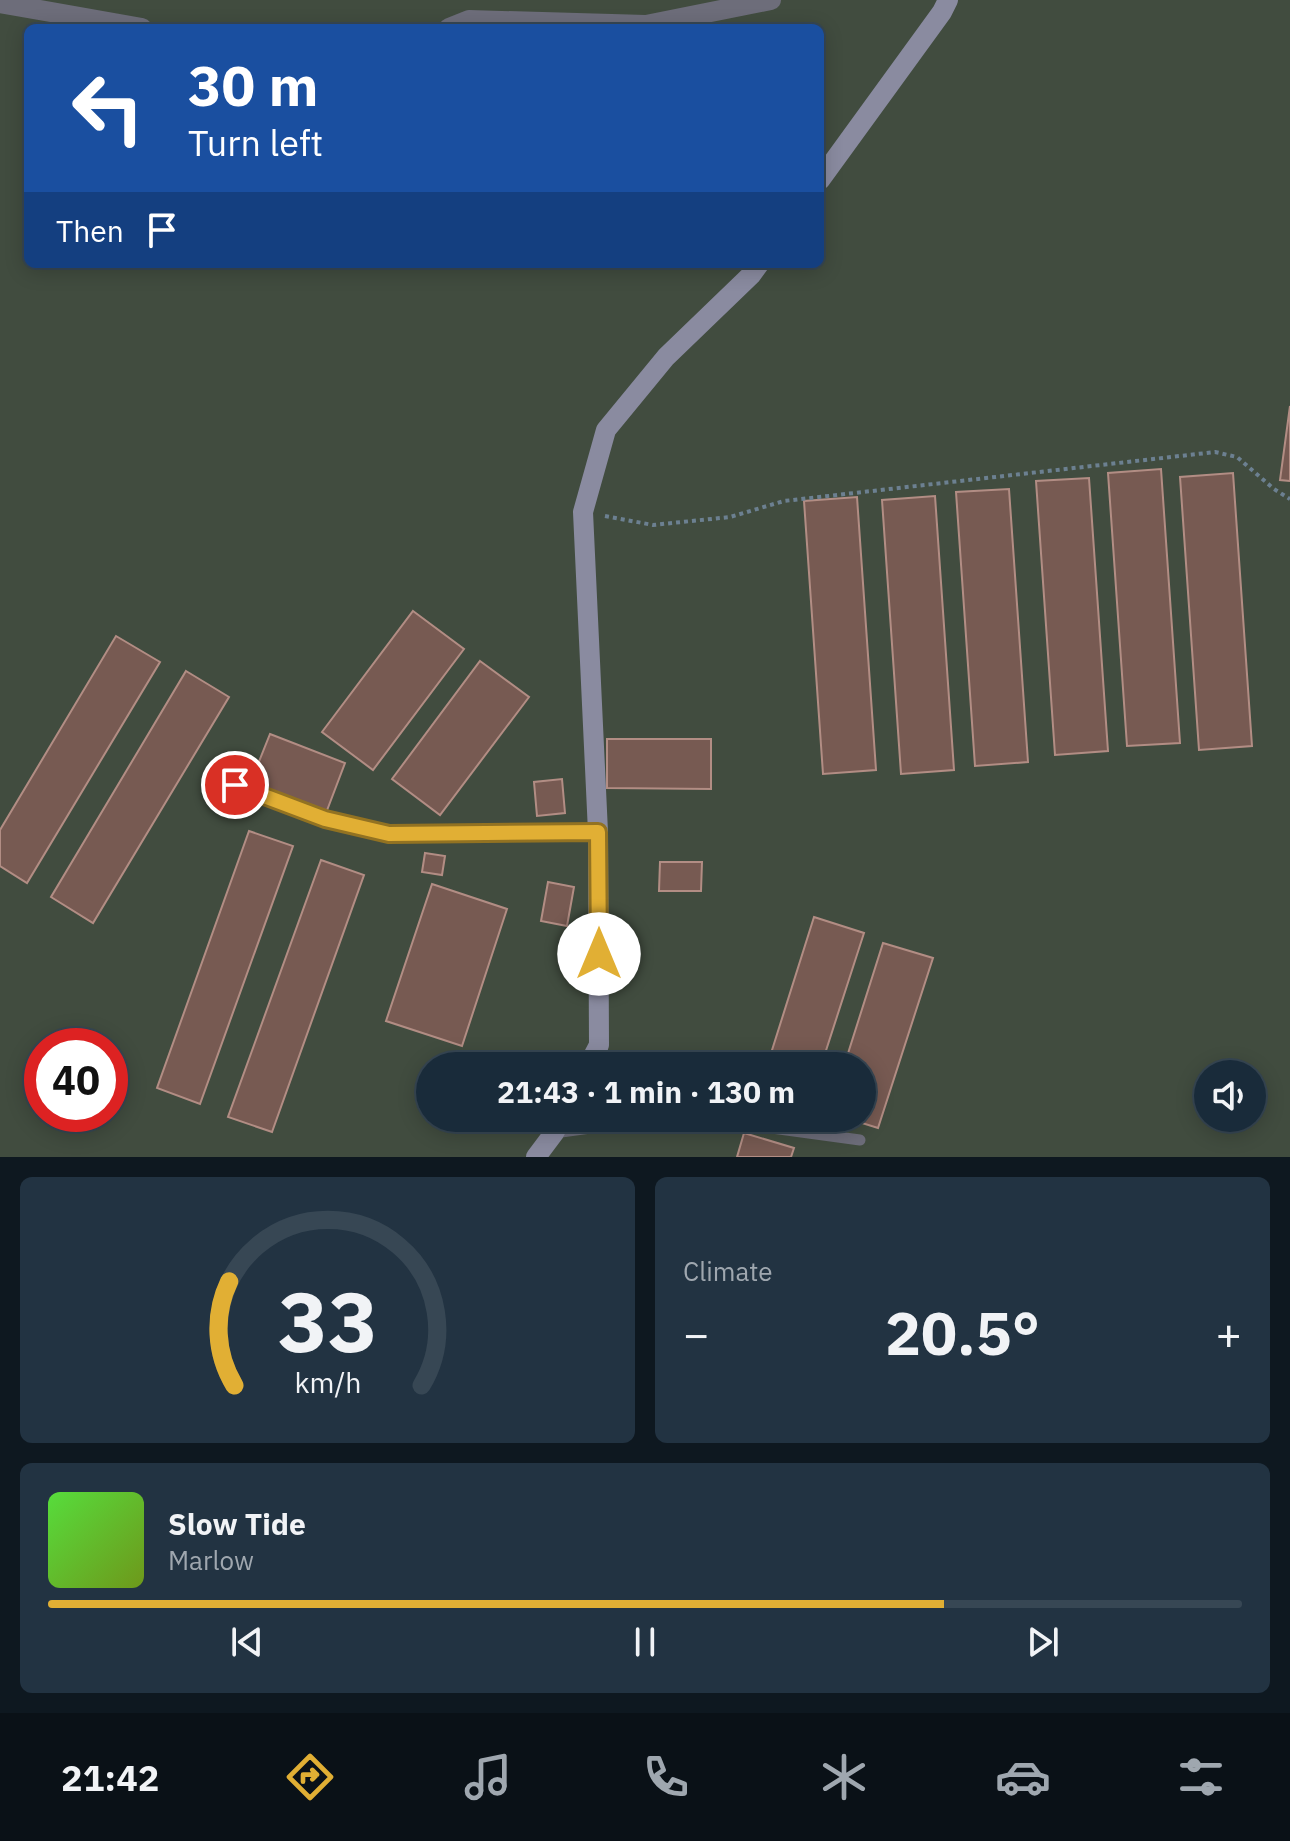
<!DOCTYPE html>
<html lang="en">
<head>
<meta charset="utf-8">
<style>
  :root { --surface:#192b3a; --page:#223342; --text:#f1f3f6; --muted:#9fa7af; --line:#374754; --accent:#e1af34 }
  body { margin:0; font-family:"IBM Plex Sans",sans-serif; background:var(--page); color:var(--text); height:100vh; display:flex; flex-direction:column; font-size:30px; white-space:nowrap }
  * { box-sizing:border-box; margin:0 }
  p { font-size:26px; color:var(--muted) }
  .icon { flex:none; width:44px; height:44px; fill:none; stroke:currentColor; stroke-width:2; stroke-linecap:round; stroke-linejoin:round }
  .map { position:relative; height:1157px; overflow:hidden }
  .panel { display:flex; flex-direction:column; gap:20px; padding:20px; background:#0e1820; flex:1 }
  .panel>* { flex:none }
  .guide { position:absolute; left:24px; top:24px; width:800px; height:244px; border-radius:12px; box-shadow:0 4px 20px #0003,0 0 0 2px var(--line); background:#1a4fa0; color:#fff; overflow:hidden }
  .buttons { position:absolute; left:1194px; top:1060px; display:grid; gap:16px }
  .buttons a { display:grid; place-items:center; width:72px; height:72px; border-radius:50%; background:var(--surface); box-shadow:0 4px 20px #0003,0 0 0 2px var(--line); font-size:40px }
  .speed { position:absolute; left:24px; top:1028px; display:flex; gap:16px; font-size:40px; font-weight:700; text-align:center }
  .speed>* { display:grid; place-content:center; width:104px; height:104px; border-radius:50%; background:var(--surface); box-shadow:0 4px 20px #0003,0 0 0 2px var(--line); line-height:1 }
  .speed .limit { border:12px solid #d22; background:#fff; color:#111 }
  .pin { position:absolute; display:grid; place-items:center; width:68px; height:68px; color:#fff; margin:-34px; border:4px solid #fff; border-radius:50%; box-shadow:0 2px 8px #0007 }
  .me { position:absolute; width:88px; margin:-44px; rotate:0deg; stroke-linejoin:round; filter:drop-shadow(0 0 6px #0008) }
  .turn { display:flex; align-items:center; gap:28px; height:168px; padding:0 32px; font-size:36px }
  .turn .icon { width:104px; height:104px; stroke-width:2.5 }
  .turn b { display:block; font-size:56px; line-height:68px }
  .then { display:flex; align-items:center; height:76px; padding:0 32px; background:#0003; gap:16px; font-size:30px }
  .big { font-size:60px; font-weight:700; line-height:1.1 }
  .panel .card { flex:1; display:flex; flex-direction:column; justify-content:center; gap:12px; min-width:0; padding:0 28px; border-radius:12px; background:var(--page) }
  .panel .dial { align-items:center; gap:0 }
  .dial svg { height:208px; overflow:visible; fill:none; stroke:var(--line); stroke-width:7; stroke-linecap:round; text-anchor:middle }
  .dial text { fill:var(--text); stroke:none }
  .song { display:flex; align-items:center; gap:24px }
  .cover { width:96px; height:96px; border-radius:12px; background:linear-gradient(135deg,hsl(110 70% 55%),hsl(80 70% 35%)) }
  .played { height:8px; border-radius:4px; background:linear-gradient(90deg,var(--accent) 75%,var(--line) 75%) }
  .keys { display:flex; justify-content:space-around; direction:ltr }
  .heat { display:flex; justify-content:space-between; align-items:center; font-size:44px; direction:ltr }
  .panel .tiles { flex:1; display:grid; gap:20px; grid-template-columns:1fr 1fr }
  .card:last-child { grid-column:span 2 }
  .trip { position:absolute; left:416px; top:1052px; width:460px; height:80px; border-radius:40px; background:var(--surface); box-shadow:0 4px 20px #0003,0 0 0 2px var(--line); font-weight:700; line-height:80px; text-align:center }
  .tab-bar { display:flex; height:128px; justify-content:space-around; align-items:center; background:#0a1117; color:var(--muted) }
  .tab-bar .icon { width:56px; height:56px }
  .tab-bar .current { color:var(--accent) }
  .tab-bar b { font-size:36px; color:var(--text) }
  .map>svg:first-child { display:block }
  .green { fill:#414c3f; fill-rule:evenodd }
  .building { fill:#775a52; stroke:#b28d84; stroke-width:2 }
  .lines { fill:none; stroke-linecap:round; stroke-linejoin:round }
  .path { stroke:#6c8091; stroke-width:4; stroke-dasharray:4 4; stroke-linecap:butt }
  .lane { stroke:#6d6d7a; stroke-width:11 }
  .street { stroke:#6d6d7a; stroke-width:20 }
  .secondary { stroke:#8a8ba0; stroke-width:20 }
  .route-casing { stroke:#927222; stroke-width:20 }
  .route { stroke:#e1af34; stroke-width:14 }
</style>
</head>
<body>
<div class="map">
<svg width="1290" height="1157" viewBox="0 0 1290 1157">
  <rect width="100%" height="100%" fill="#21394d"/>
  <path class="green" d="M0 0H1290V1157H0ZM28 28H820V264H28ZM42 1046H110V1114H42ZM430 1066H862V1118H430ZM1208 1074H1252V1118H1208Z"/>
  <g class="building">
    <path d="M1290 406V481L1280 480Z"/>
    <path d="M1161 469 1180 743 1127 746 1108 473Z"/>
    <path d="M1233 473 1252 746 1199 750 1180 477Z"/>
    <path d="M1089 478 1108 751 1055 755 1036 481Z"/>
    <path d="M1009 489 1028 762 975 766 956 492Z"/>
    <path d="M935 496 954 770 901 774 882 500Z"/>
    <path d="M857 497 876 770 823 774 804 501Z"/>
    <path d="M413 611 464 649 373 770 322 732Z"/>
    <path d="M116 636 160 662 27 883 0 866V830Z"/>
    <path d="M480 661 529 697 440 815 392 779Z"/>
    <path d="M186 671 229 697 93 923 51 897Z"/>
    <path d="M270 734 345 763 326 813 250 784Z"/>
    <path d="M607 739H711V789L607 788Z"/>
    <path d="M562 779 565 813 537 816 534 782Z"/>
    <path d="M249 831 293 846 200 1104 157 1088Z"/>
    <path d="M425 853 445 856 442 875 422 872Z"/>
    <path d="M321 860 364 875 272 1132 228 1117Z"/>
    <path d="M660 862H702L701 891H659Z"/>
    <path d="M548 882 574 887 567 926 541 921Z"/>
    <path d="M432 884 507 909 462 1046 386 1021Z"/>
    <path d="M814 917 864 933 821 1066H767Z"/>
    <path d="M883 943 933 958 878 1128 846 1118H862V1066H844Z"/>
    <path d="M744 1133 794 1148 791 1157H737Z"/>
  </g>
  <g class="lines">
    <path class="path" d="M605 516 653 525 730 517 784 501 1215 452 1237 457 1274 489 1290 499"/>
    <g class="lane">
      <path d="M235 785 325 819 389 834 598 832"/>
      <path d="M698 1118 860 1140"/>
      <path d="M554 1133 663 1118"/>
    </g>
    <g class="street">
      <path d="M0 3 142 28"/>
      <path d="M449 28 469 20 646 25 771 0"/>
    </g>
    <g class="secondary">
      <path d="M820 180 942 12 948 0"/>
      <path d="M588 1066 599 1045 598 832 583 512 606 430 666 357 751 275 759 264"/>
      <path d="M536 1157 554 1133 562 1118"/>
    </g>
  </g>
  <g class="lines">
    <g class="route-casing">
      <path id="route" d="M235 785 325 819 389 834 598 832 599 954"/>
    </g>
    <use href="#route" class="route"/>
  </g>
</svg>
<div class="buttons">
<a><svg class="icon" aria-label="sound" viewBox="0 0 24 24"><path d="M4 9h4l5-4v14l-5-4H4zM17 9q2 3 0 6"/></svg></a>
</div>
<div class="speed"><div class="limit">40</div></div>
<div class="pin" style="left:235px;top:785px;background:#d93025"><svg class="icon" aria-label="arrive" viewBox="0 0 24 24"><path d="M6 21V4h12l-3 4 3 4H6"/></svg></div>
<svg class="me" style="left:599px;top:954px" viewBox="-20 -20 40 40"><circle r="19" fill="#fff"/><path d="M0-13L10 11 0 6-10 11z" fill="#e1af34"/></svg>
<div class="trip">21:43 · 1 min · 130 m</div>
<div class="guide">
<div class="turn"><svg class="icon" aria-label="left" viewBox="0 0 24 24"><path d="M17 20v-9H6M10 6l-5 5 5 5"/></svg><div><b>30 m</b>Turn left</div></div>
<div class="then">Then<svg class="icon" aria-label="arrive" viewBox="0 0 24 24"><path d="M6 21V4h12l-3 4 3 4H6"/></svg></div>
</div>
</div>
<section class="panel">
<div class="tiles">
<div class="card dial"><svg viewBox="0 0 100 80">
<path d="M14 69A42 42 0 1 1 86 69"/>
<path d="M14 69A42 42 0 0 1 12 29" stroke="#e1af34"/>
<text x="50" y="56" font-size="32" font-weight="700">33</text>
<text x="50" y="72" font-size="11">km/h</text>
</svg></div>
<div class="card"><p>Climate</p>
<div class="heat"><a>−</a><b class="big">20.5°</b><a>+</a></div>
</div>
<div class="card">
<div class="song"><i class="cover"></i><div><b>Slow Tide</b><p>Marlow</p></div></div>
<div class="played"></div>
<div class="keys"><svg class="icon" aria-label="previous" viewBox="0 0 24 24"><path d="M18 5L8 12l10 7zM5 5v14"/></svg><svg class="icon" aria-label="pause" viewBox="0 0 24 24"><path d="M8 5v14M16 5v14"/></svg><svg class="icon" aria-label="next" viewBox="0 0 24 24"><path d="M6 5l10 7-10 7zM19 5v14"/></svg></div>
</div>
</div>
</section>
<nav class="tab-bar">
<b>21:42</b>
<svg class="icon current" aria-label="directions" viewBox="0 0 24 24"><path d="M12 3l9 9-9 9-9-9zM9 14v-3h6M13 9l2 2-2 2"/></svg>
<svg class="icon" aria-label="music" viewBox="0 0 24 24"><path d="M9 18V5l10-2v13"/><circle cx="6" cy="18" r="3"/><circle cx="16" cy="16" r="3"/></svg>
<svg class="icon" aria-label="phone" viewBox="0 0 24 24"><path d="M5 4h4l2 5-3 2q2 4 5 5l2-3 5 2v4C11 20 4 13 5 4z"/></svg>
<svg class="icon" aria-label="climate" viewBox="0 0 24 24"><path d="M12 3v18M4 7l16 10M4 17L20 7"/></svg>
<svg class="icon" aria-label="car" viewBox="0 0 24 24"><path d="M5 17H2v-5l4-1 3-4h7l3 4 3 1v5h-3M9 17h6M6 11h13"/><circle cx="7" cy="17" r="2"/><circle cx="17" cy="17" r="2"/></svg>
<svg class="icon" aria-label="filters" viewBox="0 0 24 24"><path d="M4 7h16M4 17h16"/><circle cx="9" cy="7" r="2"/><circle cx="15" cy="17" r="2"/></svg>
</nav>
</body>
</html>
